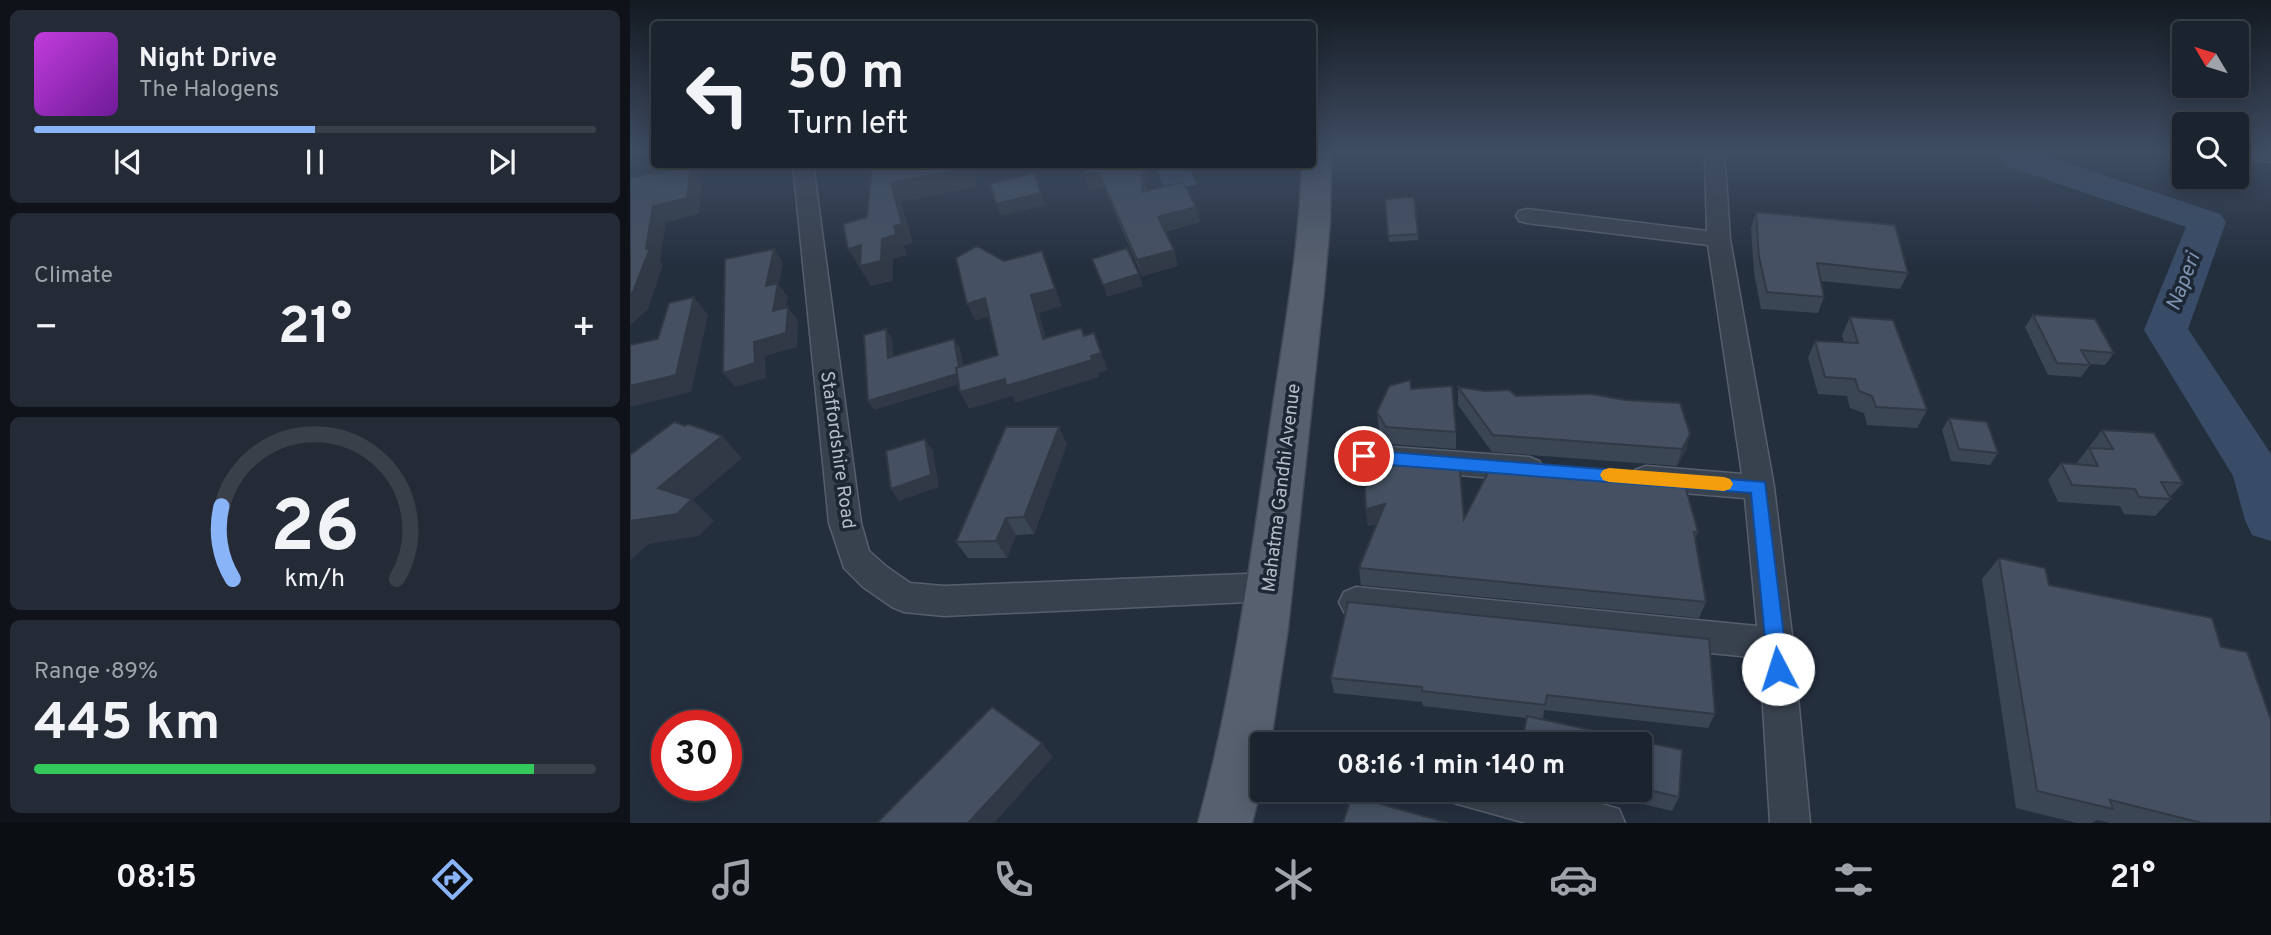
<!DOCTYPE html>
<html lang="en">
<head>
<meta charset="utf-8">
<style>
  :root { --surface:#1b232e; --page:#242b36; --text:#f1f3f6; --muted:#a0a4aa; --line:#39404a; --accent:#8ab4f8 }
  body { margin:0; font-family:Overpass,sans-serif; background:var(--page); color:var(--text); height:100vh; display:flex; flex-direction:column; font-size:26px; white-space:nowrap }
  * { box-sizing:border-box; margin:0 }
  p { font-size:23px; color:var(--muted) }
  .icon { flex:none; width:38px; height:38px; fill:none; stroke:currentColor; stroke-width:2; stroke-linecap:round; stroke-linejoin:round }
  .map { position:relative; flex:1; overflow:hidden }
  .panel { display:flex; flex-direction:column; gap:10px; padding:10px; background:#0f1319; width:630px }
  .panel>* { flex:none }
  .top-card { position:absolute; left:21px; top:21px; width:665px; height:147px; border-radius:7px; box-shadow:0 4px 18px #0003,0 0 0 2px var(--line); background:#1b232e; color:var(--text); overflow:hidden }
  .needle { width:46px; rotate:308deg }
  .controls { position:absolute; left:1542px; top:21px; display:grid; gap:14px }
  .controls a { display:grid; place-items:center; width:77px; height:77px; border-radius:7px; background:var(--surface); box-shadow:0 4px 18px #0003,0 0 0 2px var(--line); font-size:35px }
  .speed { position:absolute; left:21px; top:710px; display:flex; gap:14px; font-size:35px; font-weight:700; text-align:center }
  .speed>* { display:grid; place-content:center; width:91px; height:91px; border-radius:50%; background:var(--surface); box-shadow:0 4px 18px #0003,0 0 0 2px var(--line); line-height:1 }
  .speed .limit { border:10px solid #d22; background:#fff; color:#111 }
  .pin { position:absolute; display:grid; place-items:center; width:60px; height:60px; color:#fff; margin:-30px; border:4px solid #fff; border-radius:50%; box-shadow:0 2px 7px #0007 }
  .me { position:absolute; width:77px; margin:-38px; rotate:355deg; stroke-linejoin:round; filter:drop-shadow(0 0 5px #0008) }
  .turn { display:flex; align-items:center; gap:24px; height:147px; padding:0 21px; font-size:32px }
  .turn .icon { width:91px; height:91px; stroke-width:2.5 }
  .turn b { display:block; font-size:49px; line-height:60px }
  .big { font-size:52px; font-weight:700; line-height:1.1 }
  .panel .card { flex:1; display:flex; flex-direction:column; justify-content:center; gap:10px; min-width:0; padding:0 24px; border-radius:10px; background:var(--page) }
  .panel .dial { align-items:center; gap:0 }
  .dial svg { height:182px; overflow:visible; fill:none; stroke:var(--line); stroke-width:7; stroke-linecap:round; text-anchor:middle }
  .dial text { fill:var(--text); stroke:none }
  .song { display:flex; align-items:center; gap:21px }
  .cover { width:84px; height:84px; border-radius:10px; background:linear-gradient(135deg,hsl(290 70% 55%),hsl(280 70% 35%)) }
  .played { height:7px; border-radius:4px; background:linear-gradient(90deg,var(--accent) 50%,var(--line) 50%) }
  .keys { display:flex; justify-content:space-around; direction:ltr }
  .heat { display:flex; justify-content:space-between; align-items:center; font-size:38px; direction:ltr }
  .charge { height:10px; border-radius:5px; background:linear-gradient(90deg,#34c759 89%,var(--line) 0) }
  .trip { position:absolute; left:620px; top:732px; width:402px; height:70px; border-radius:7px; background:var(--surface); box-shadow:0 4px 18px #0003,0 0 0 2px var(--line); font-weight:700; line-height:70px; text-align:center }
  .menu { display:flex; height:112px; justify-content:space-around; align-items:center; background:#0b0e12; color:var(--muted) }
  .menu .icon { width:49px; height:49px }
  .menu .current { color:var(--accent) }
  .menu b { font-size:32px; color:var(--text) }
  main { display:flex; flex:1; min-height:0 }
  .map>svg:first-child { display:block }
  .water { fill:#394c67 }
  .lines { fill:none; stroke-linecap:round; stroke-linejoin:round }
  .river { fill:#394c67; fill-rule:evenodd }
  .street-casing { stroke:#565f6c; stroke-width:3 }
  .secondary-casing { stroke:#565f6c; stroke-width:3 }
  .primary-casing { stroke:#414a57; stroke-width:3 }
  .street { fill:#38414e; fill-rule:evenodd }
  .secondary { fill:#465061; fill-rule:evenodd }
  .primary { fill:#56606e; fill-rule:evenodd }
  .wall { fill:#3b4654 }
  .shaded-wall { fill:#303945 }
  .building { fill:#455162; stroke:#303945; stroke-width:2 }
  .route { fill:#1a73e8; stroke:#114b97; stroke-width:2 }
  .slow { fill:#f59e0b }
  .labels { text-anchor:middle; dominant-baseline:central; stroke-width:7; stroke-linejoin:round; paint-order:stroke }
  .street-label { font-size:19px; fill:#b4bcc9; stroke:#1d2633 }
  .water-label { font-size:21px; font-style:italic; fill:#7c92b1; stroke:#1d2633 }
</style>
</head>
<body>
<main>
<section class="panel">
<div class="card">
<div class="song"><i class="cover"></i><div><b>Night Drive</b><p>The Halogens</p></div></div>
<div class="played"></div>
<div class="keys"><svg class="icon" aria-label="previous" viewBox="0 0 24 24"><path d="M18 5L8 12l10 7zM5 5v14"/></svg><svg class="icon" aria-label="pause" viewBox="0 0 24 24"><path d="M8 5v14M16 5v14"/></svg><svg class="icon" aria-label="next" viewBox="0 0 24 24"><path d="M6 5l10 7-10 7zM19 5v14"/></svg></div>
</div>
<div class="card"><p>Climate</p>
<div class="heat"><a>−</a><b class="big">21°</b><a>+</a></div>
</div>
<div class="card dial"><svg viewBox="0 0 100 80">
<path d="M14 69A42 42 0 1 1 86 69"/>
<path d="M14 69A42 42 0 0 1 9 37" stroke="#8ab4f8"/>
<text x="50" y="56" font-size="32" font-weight="700">26</text>
<text x="50" y="72" font-size="11">km/h</text>
</svg></div>
<div class="card"><p>Range · 89%</p><b class="big">445 km</b><div class="charge"></div></div>
</section>
<div class="map">
<svg width="1641" height="823" viewBox="0 0 1641 823">
  <rect width="100%" height="100%" fill="#242f3e"/>
  <path class="water" d="M550 165H558L567 184 536 192 527 170Z"/>
  <g class="lines">
    <path class="river" d="M1368 151H1402L1590 214 1596 222 1558 329 1641 454V541L1622 535 1615 520 1603 476 1514 330 1556 227 1379 167Z"/>
    <g class="street-casing">
      <g id="street">
        <path d="M1077 151H1097L1095 162 1100 239 1144 487 1163 644 1180 823H1140L1130 658 726 617 714 612 709 602 714 592 726 587 1127 626 1115 498 1016 490 1005 486 1001 478 1005 470 1016 466 1112 474 1078 245 897 223 889 221 886 216 889 211 897 209 1077 231 1075 162Z"/>
        <path d="M163 164H183L231 523 239 551 257 567 280 583 314 586 640 573 652 577 657 587 652 597 640 601 314 616 274 612 262 607 233 587 214 568 199 523Z"/>
        <path d="M734 445 899 457 909 461 914 469 909 477 899 481 734 467 724 464 719 456 724 448Z"/>
        <path d="M819 789H919L989 809 995 823H896L824 803Z"/>
      </g>
    </g>
    <g class="secondary-casing">
      <path id="secondary" d="M1606 151H1641V162L1606 159Z"/>
    </g>
    <g class="primary-casing">
      <path id="primary" d="M682 151H701L700 221 694 290 658 628 643 727 640 744H632V784L622 823H568C603 695 620 564 639 433 652 343 669 255 672 164H682Z"/>
    </g>
    <use href="#street" class="street"/>
    <use href="#secondary" class="secondary"/>
    <use href="#primary" class="primary"/>
  </g>
  <g class="wall">
    <path d="M455 164 517 191 566 207 570 222 535 232 548 266 512 276 474 188 459 190 454 174Z"/>
    <path d="M755 199 788 234V240L759 242Z"/>
    <path d="M1126 212 1278 273 1270 289 1191 281 1194 297 1188 313 1131 309 1124 273 1121 228Z"/>
    <path d="M1403 315 1484 353 1475 365 1459 364 1460 365 1451 377 1418 375 1395 327Z"/>
    <path d="M1220 317 1297 410 1287 428 1237 425 1234 413 1220 408 1217 396 1188 394 1178 358 1185 341 1214 342 1212 335Z"/>
    <path d="M828 387 886 396 1060 434 1055 452 1047 466 862 452 828 405Z"/>
    <path d="M781 389 826 432V449L758 444 749 430 747 412Z"/>
    <path d="M1319 418 1368 453 1360 465 1321 461 1312 430Z"/>
    <path d="M1472 430 1553 483 1540 497 1541 499 1525 516 1494 514 1490 506 1428 502 1418 480 1431 463 1446 464Z"/>
    <path d="M437 444 404 534 386 535 377 558H338L326 542Z"/>
    <path d="M774 456 834 519 1068 532 1065 538 1076 602 1069 618 731 585 729 568 747 524 738 526 736 509 774 459Z"/>
    <path d="M1369 558 1641 823H1480L1467 820 1462 823H1447L1386 808 1352 579Z"/>
    <path d="M718 602 1079 639 1085 714 1078 728 914 710 913 719 1052 750 1049 797 1042 811 951 789H1010V744H892L897 718 793 706 792 702 704 693 701 678Z"/>
  </g>
  <g class="shaded-wall">
    <path d="M0 151H10L0 158Z"/>
    <path d="M339 164H346L347 187 271 202 283 243 274 246 277 255 263 259V281L241 286 218 249 252 239 264 226 261 183Z"/>
    <path d="M513 164H518L516 208 512 192Z"/>
    <path d="M61 165 72 181 69 214 36 222 30 261 33 265 18 309 0 326V295L16 249 23 206Z"/>
    <path d="M469 173 474 188 459 190 454 174Z"/>
    <path d="M411 193 416 205 371 216 366 204Z"/>
    <path d="M566 207 570 222 532 232 528 217Z"/>
    <path d="M144 249 153 263 149 285 158 297 153 325 143 311 136 286Z"/>
    <path d="M544 250 548 266 512 276 507 260Z"/>
    <path d="M412 251 432 306 409 313 421 357 413 339 401 295Z"/>
    <path d="M509 274 513 286 477 297 473 285Z"/>
    <path d="M64 297 78 315 61 392 0 407V386Z"/>
    <path d="M355 298 364 315 345 321 337 304Z"/>
    <path d="M158 307 168 321 167 347 135 356 136 378 105 387 93 373Z"/>
    <path d="M256 329 262 338 264 368 258 358Z"/>
    <path d="M464 333 478 370 468 373 469 377 385 403 382 396 339 409 330 392 375 379 461 356Z"/>
    <path d="M324 339 330 348 336 382 244 410 238 401Z"/>
    <path d="M429 427 437 444 404 534 394 517Z"/>
    <path d="M1060 434 1055 452 1047 466 1052 449Z"/>
    <path d="M92 436 112 458 63 500 84 521 69 536 19 544 0 560V521L28 488Z"/>
    <path d="M295 439 303 451 309 487 269 501 261 489Z"/>
    <path d="M755 504 756 521 738 526 736 509Z"/>
    <path d="M376 518 386 535 377 558 366 541Z"/>
    <path d="M412 743 423 757 364 823H338Z"/>
  </g>
  <g class="building">
    <path d="M242 164H339V168L261 183 272 224 264 226 266 235 252 239 251 261 230 266 231 245 218 249 213 224 237 217Z"/>
    <path d="M455 164H513L512 192 553 182 566 207 528 217 544 250 507 260 469 173 454 174Z"/>
    <path d="M61 165 57 198 23 206 16 249 20 248 3 292 0 295V178Z"/>
    <path d="M404 173 411 193 366 204 360 184Z"/>
    <path d="M784 197 788 234 758 236 755 199Z"/>
    <path d="M1126 212 1265 225 1278 273 1187 263 1194 297 1137 292 1129 257Z"/>
    <path d="M347 246 374 261 412 251 425 289 401 295 413 339 451 328 454 336 464 333 471 353 461 356 462 360 376 386 375 379 330 392 326 368 368 355 355 298 337 304 326 258Z"/>
    <path d="M497 248 509 274 473 285 462 259Z"/>
    <path d="M144 249 136 286 148 283 143 311 158 307 156 333 124 342 125 363 93 373 95 259Z"/>
    <path d="M64 297 46 375 0 386V345L28 339 39 303Z"/>
    <path d="M1403 315 1465 319 1484 353 1451 350 1460 365 1427 363Z"/>
    <path d="M1220 317 1263 320 1297 410 1246 407 1242 396 1229 391 1225 379 1195 377 1185 341 1228 343Z"/>
    <path d="M256 329 258 358 324 339 329 367 326 368 327 374 238 401 234 335Z"/>
    <path d="M780 380 781 389 822 386 826 432 756 427 747 412 759 386Z"/>
    <path d="M828 387 855 391 879 390 886 396 961 394 995 400 1050 403 1060 434 1052 449 863 435Z"/>
    <path d="M1319 418 1357 422 1368 453 1329 449Z"/>
    <path d="M44 422 55 426 58 424 92 436 28 488 62 499 47 514 0 521V455Z"/>
    <path d="M376 427H429L394 517 376 518 366 541 326 542Z"/>
    <path d="M1472 430 1524 433 1553 483 1531 482 1541 499 1509 497 1505 489 1442 485 1431 463 1468 466 1459 448 1483 449Z"/>
    <path d="M295 439 301 475 261 489 256 451Z"/>
    <path d="M774 456 829 460 834 519 863 463 1053 478 1068 532H1064L1076 602 729 568 755 504 736 509 735 489 745 458 776 459Z"/>
    <path d="M1369 558 1415 568 1419 585 1582 618 1591 647 1617 652 1641 720V823H1572L1480 800 1483 809 1407 791Z"/>
    <path d="M718 602 1079 639 1085 714 917 695 915 705 792 691V687L701 678Z"/>
    <path d="M362 707 412 743 338 823H247Z"/>
    <path d="M897 716 1052 750 1049 797 1010 788V744H892Z"/>
    <path d="M722 796 818 823H713Z"/>
  </g>
  <linearGradient id="sky" x2="0" y2="1"><stop stop-color="#141a22"/><stop offset="0.57" stop-color="#3f4d63"/><stop offset="1" stop-color="#3f4d63" stop-opacity="0"/></linearGradient>
  <rect width="1641" height="266" fill="url(#sky)"/>
  <path class="route" d="M734 450 1135 482 1158 669 1155 676 1148 679 1141 676 1138 669 1121 493 734 463 726 456Z"/>
  <path class="slow" d="M979 468 1094 477 1100 479 1103 484 1100 489 1094 491 979 482 973 480 970 475 973 470Z"/>
  <g class="labels">
    <g class="street-label">
      <text transform="translate(207 450) rotate(82)">Staffordshire Road</text>
      <text transform="translate(652 488) rotate(-83)">Mahatma Gandhi Avenue</text>
    </g>
    <g class="water-label">
      <text transform="translate(1554 282) rotate(-69)">Naperi</text>
    </g>
  </g>
</svg>
<div class="controls">
<a><svg class="needle" viewBox="-14 -14 28 28"><path d="M0-13l5 13h-10z" fill="#e53935"/><path d="M0 13l5-13h-10z" fill="#a0a4aa"/></svg></a>
<a><svg class="icon" aria-label="search" viewBox="0 0 24 24"><circle cx="10" cy="10" r="6"/><path d="M15 15l6 6"/></svg></a>
</div>
<div class="speed"><div class="limit">30</div></div>
<div class="pin" style="left:734px;top:456px;background:#d93025"><svg class="icon" aria-label="arrive" viewBox="0 0 24 24"><path d="M6 21V4h12l-3 4 3 4H6"/></svg></div>
<svg class="me" style="left:1148px;top:669px" viewBox="-20 -20 40 40"><circle r="19" fill="#fff"/><path d="M0-13L10 11 0 6-10 11z" fill="#1a73e8"/></svg>
<div class="trip">08:16 · 1 min · 140 m</div>
<div class="top-card">
<div class="turn"><svg class="icon" aria-label="left" viewBox="0 0 24 24"><path d="M17 20v-9H6M10 6l-5 5 5 5"/></svg><div><b>50 m</b>Turn left</div></div>
</div>
</div>
</main>
<nav class="menu">
<b>08:15</b>
<svg class="icon current" aria-label="directions" viewBox="0 0 24 24"><path d="M12 3l9 9-9 9-9-9zM9 14v-3h6M13 9l2 2-2 2"/></svg>
<svg class="icon" aria-label="music" viewBox="0 0 24 24"><path d="M9 18V5l10-2v13"/><circle cx="6" cy="18" r="3"/><circle cx="16" cy="16" r="3"/></svg>
<svg class="icon" aria-label="phone" viewBox="0 0 24 24"><path d="M5 4h4l2 5-3 2q2 4 5 5l2-3 5 2v4C11 20 4 13 5 4z"/></svg>
<svg class="icon" aria-label="climate" viewBox="0 0 24 24"><path d="M12 3v18M4 7l16 10M4 17L20 7"/></svg>
<svg class="icon" aria-label="car" viewBox="0 0 24 24"><path d="M5 17H2v-5l4-1 3-4h7l3 4 3 1v5h-3M9 17h6M6 11h13"/><circle cx="7" cy="17" r="2"/><circle cx="17" cy="17" r="2"/></svg>
<svg class="icon" aria-label="filters" viewBox="0 0 24 24"><path d="M4 7h16M4 17h16"/><circle cx="9" cy="7" r="2"/><circle cx="15" cy="17" r="2"/></svg>
<b>21°</b>
</nav>
</body>
</html>
